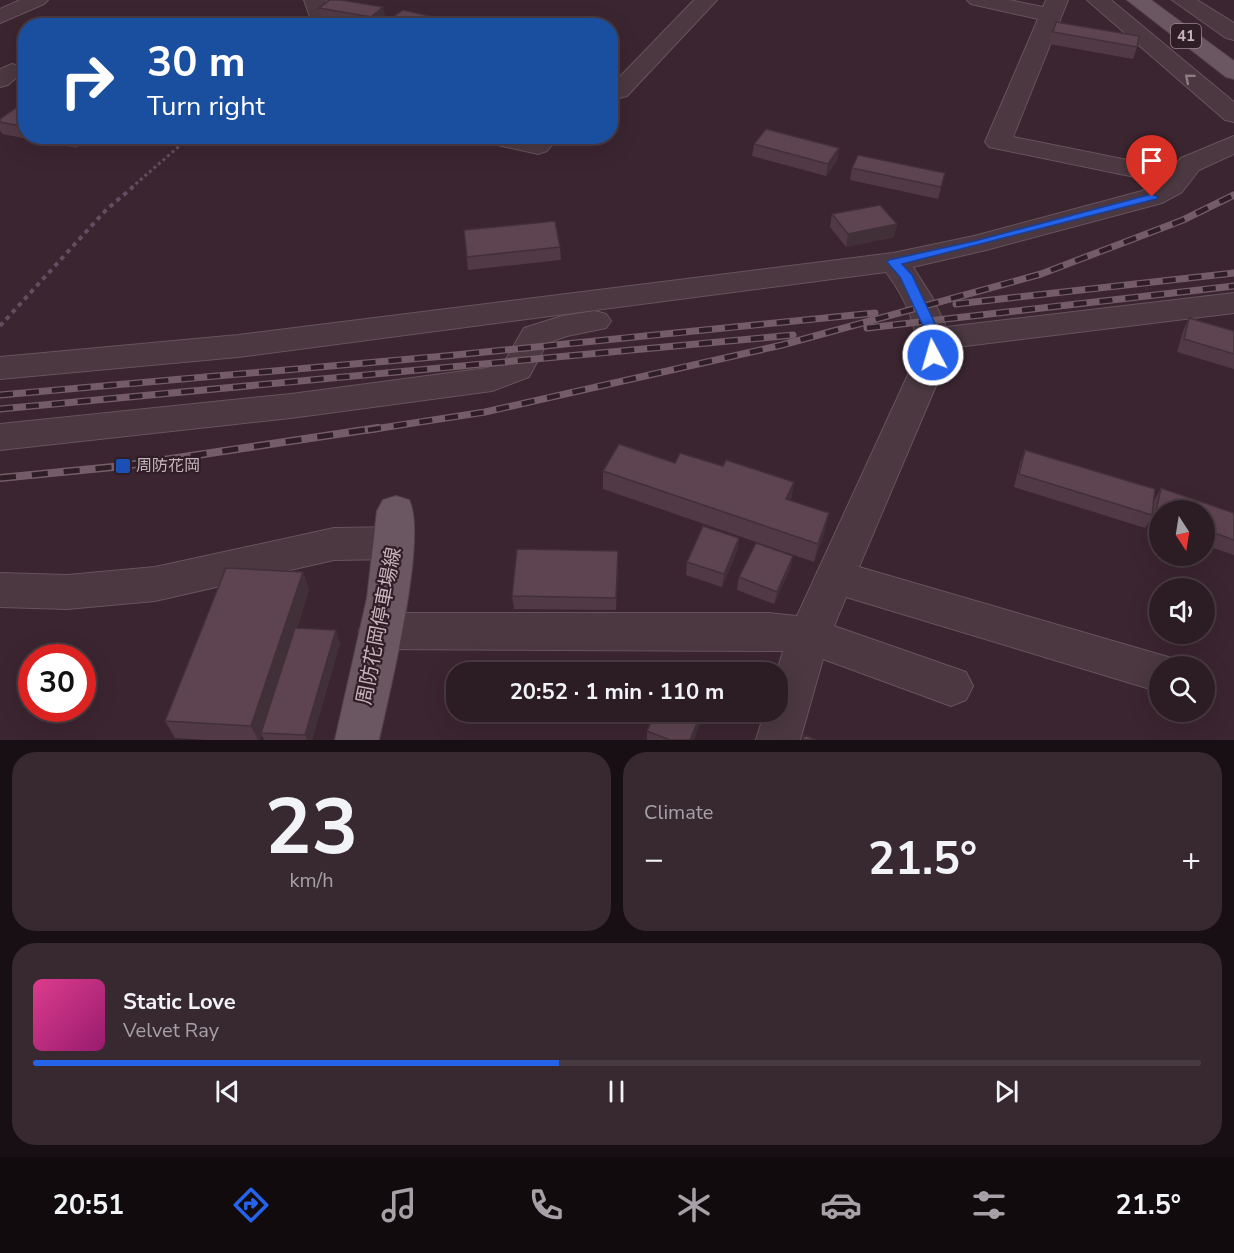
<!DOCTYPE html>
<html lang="en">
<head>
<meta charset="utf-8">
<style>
  :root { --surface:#2c1c24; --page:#382931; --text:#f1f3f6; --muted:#a6a1a6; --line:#483a41; --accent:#2563eb }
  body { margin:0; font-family:"Nunito Sans","Noto Sans JP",sans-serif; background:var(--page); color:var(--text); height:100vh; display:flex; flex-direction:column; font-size:22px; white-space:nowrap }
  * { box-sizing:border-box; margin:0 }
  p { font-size:20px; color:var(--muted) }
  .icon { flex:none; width:33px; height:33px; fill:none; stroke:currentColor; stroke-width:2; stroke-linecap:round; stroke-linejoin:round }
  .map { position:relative; height:740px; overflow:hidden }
  .sheet { display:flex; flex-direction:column; gap:12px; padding:12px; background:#180f14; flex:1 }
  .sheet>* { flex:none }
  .guide { position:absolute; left:18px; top:18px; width:600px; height:126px; border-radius:24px; box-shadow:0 6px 24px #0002,0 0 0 2px var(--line); background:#1a4fa0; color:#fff; overflow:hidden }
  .needle { width:39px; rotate:168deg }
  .tools { position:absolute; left:1149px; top:500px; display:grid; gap:12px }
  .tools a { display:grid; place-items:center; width:66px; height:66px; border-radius:50%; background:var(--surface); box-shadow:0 6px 24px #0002,0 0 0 2px var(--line); font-size:30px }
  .speed { position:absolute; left:18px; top:644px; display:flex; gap:12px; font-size:30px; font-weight:700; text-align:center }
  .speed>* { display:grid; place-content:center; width:78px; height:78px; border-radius:50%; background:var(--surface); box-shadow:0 6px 24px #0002,0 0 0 2px var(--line); line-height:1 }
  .speed .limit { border:9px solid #d22; background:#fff; color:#111 }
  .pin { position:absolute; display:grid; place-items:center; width:51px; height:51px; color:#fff; margin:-62px -26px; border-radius:50% 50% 50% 0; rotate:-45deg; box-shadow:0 0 6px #0007 }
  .pin .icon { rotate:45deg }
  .me { position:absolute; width:66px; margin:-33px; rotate:354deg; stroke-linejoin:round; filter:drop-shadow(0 0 4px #0008) }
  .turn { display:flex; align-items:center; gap:21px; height:126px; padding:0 30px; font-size:27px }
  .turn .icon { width:78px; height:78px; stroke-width:2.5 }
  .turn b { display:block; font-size:42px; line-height:51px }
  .big { font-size:45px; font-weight:700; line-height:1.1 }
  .sheet .card { flex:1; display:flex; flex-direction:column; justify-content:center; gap:9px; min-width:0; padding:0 21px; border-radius:24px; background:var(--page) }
  .sheet .dial { align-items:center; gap:0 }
  .dial b { font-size:78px; line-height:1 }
  .song { display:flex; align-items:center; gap:18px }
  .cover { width:72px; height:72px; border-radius:9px; background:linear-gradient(135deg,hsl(330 70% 55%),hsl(320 70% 35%)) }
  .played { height:6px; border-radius:3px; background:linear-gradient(90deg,var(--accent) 45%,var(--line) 45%) }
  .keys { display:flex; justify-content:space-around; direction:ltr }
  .heat { display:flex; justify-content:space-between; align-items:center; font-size:33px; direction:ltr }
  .sheet .tiles { flex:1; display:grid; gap:12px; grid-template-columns:1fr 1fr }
  .card:last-child { grid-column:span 2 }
  .trip { position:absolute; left:446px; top:662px; width:342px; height:60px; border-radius:24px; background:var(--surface); box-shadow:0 6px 24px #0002,0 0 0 2px var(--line); font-weight:700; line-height:60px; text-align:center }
  .dock { display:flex; height:96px; justify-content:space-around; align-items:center; background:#120b0e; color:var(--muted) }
  .dock .icon { width:42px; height:42px }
  .dock .selected { color:var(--accent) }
  .dock b { font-size:27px; color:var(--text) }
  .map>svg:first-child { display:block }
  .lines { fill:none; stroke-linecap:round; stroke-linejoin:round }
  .minor-casing { stroke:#66545c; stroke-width:2 }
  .major-casing { stroke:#54424a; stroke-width:2 }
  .path-far1 { stroke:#624e60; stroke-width:3; stroke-dasharray:3 3; stroke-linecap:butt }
  .path { stroke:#624e60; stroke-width:4; stroke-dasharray:4.5 4.5; stroke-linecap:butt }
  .minor { fill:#4b3841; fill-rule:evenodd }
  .major { fill:#6b5761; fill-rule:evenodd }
  .rail-far1-casing { stroke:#745d68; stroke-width:7 }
  .rail-casing { stroke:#745d68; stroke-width:8 }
  .rail-far1 { stroke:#301e26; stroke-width:4.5; stroke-dasharray:13; stroke-linecap:butt }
  .rail { stroke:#301e26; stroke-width:5; stroke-dasharray:16; stroke-linecap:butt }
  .wall { fill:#513a45 }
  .shaded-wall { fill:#423038 }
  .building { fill:#5e4450; stroke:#423038; stroke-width:1.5 }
  .oneway { stroke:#8f7c85 }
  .route { fill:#2563eb; stroke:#184099; stroke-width:1.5 }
  .transit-dot { fill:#1a4fb4; stroke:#301e26; stroke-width:2 }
  .labels { text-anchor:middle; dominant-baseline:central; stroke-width:4.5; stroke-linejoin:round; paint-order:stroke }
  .shield { fill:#301e26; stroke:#9a878f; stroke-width:1.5 }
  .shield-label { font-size:15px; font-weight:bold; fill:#c7b4bc }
  .poi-label { font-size:16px; fill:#c7b4bc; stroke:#301e26; text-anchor:start }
  .near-street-label { font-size:20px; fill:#c7b4bc; stroke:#301e26 }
</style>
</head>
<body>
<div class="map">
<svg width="1234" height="740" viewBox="0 0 1234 740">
  <rect width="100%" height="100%" fill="#3b2530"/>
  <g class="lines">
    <g class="minor-casing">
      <g id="minor">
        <path d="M20 0H48L44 4 0 23V9Z"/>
        <path d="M304 0H326L333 20 330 25 294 26 297 21 310 17Z"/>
        <path d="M694 0H717L627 96 619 98 611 96V86Z"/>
        <path d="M967 0H1009L1043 7 1046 0H1068L1013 137 1172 169 1181 158 1234 136V154L1199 170 1182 192 1162 203 986 250 913 267 932 297 946 327 1234 293V313L949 348V355L859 567 1175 659 1178 666H1160V692L846 597 834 626 966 672 973 686 966 700 951 706 823 659 800 740H756L765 711H777V672L783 651 380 649 365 644 359 631 365 618 380 613H768L797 616 917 355C918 325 904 296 886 272L238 357 0 379V357L238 335 893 253 974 236 1142 191 1159 182 989 147 985 142 1038 19 971 4Z"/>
        <path d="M1087 0H1111L1234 102V122L1225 120Z"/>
        <path d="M1172 0H1197L1234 23V40L1226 38Z"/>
        <path d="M12 64 20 66 24 71 8 85 0 87V69Z"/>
        <path d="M477 136H529L547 141 551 146 547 151 538 154 480 141Z"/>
        <path d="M595 311 606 314 611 321 606 328 567 336 547 343 529 377 492 391 291 418 0 450V424L291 394 487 368 505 361 524 328 562 316Z"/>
        <path d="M395 527 409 532 414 543 409 554 395 559 334 560 155 601 67 609 0 607V573L67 575 155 567 334 528Z"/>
      </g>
    </g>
    <g class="major-casing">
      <g id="major">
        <path d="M1127 0H1151L1234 61V79L1226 77Z"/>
        <path d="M396 496 409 500C428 537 389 694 379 740H335L367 598 377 511 383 500Z"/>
      </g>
    </g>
    <path class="path-far1" d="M131 188 191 136"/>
    <path class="path" d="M0 326 106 210 133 187"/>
    <use href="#minor" class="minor"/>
    <use href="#major" class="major"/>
    <g class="rail-far1-casing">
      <g id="rail-far1">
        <path d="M956 304 1234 273"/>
        <path d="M867 328 1234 286"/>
        <path d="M0 395 445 356 875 313"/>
        <path d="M0 409 793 335"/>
        <path d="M368 430 485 412 782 345 1041 274 1183 220 1234 195"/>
      </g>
    </g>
    <g class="rail-casing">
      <path id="rail" d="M0 478 123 466 378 428"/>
    </g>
    <use href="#rail-far1" class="rail-far1"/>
    <use href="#rail" class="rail"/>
  </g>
  <g class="wall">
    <path d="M383 7 385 18 377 26H355L321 20 319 8Z"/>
    <path d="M443 19 444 26H386V22Z"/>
    <path d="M1056 22 1137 47 1133 59 1049 44Z"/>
    <path d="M26 106V136H92L77 148 2 134 0 130V119Z"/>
    <path d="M754 144 839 148 837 161 826 176 752 156Z"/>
    <path d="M852 168 945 173 938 199 850 180Z"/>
    <path d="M832 214 897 224 894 237 846 247 830 227Z"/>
    <path d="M464 230 560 247 561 260 468 270Z"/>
    <path d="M1189 318 1234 331V369L1177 352 1183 331Z"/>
    <path d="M1025 450 1154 501 1161 488 1234 513V555L1204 545V510H1160V529L1149 525 1150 520 1145 528 1014 487 1020 463Z"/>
    <path d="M675 463 723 466 794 482 791 500 825 531 814 562 603 489V471Z"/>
    <path d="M739 538 737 551 722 587 686 575 687 562Z"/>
    <path d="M793 556 790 569 774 604 737 590 739 577Z"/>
    <path d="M618 563 616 610 514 609 512 596Z"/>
    <path d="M303 572 309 590 297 628 340 643 312 740H264L262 735 260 740H207L175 738 165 721Z"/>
    <path d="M647 731 694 740H647Z"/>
  </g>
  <g class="shaded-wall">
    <path d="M383 7 385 18 377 26H372L371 17Z"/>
    <path d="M443 19 444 26H435Z"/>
    <path d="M72 136H92L77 148Z"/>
    <path d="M839 148 837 161 826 176 828 164Z"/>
    <path d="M897 224 894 237 846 247 848 234Z"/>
    <path d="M794 482 791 500 786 499Z"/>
    <path d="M829 513 825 531 814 562 818 544Z"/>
    <path d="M739 538 737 551 722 587 724 574Z"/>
    <path d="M793 556 790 569 774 604 777 592Z"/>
    <path d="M303 572 309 590 263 733H261L262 735 260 740H258L251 726Z"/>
    <path d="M336 630 340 643 312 740H307L305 735Z"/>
    <path d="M702 711H705L694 740H690Z"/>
  </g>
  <g class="building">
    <path d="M330 0H341L383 7 371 17 319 8Z"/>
    <path d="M403 10 443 19 435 26H399L386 22Z"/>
    <path d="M1056 22 1139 36 1137 47 1053 32Z"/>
    <path d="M20 105 26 106V127L0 122V119Z"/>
    <path d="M766 129 839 148 828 164 754 144Z"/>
    <path d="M858 155 945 173 941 187 852 168Z"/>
    <path d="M880 205 897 224 848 234 832 214Z"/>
    <path d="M555 221 560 247 467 257 464 230Z"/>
    <path d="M1189 318 1234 331V354L1184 339Z"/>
    <path d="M619 444 675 463 680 453 723 466 726 460 794 482 786 499 829 513 818 544 603 471Z"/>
    <path d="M1025 450 1155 489 1152 515 1019 474Z"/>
    <path d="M1161 488 1234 513V540L1204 529V510H1160V513L1156 512Z"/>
    <path d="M703 526 739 538 724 574 687 562Z"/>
    <path d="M756 543 793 556 777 592 739 577Z"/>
    <path d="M517 549 618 551 616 598 512 596Z"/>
    <path d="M226 568 303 572 251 726 165 721Z"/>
    <path d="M295 628 336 630 305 735 261 733Z"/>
    <path d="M656 711H702L690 740H670L647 731Z"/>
    <path d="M804 735 817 740H803Z"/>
  </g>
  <defs><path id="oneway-chevron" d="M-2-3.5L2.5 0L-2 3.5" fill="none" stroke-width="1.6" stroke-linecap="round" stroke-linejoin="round" transform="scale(1.5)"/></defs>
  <use class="oneway" href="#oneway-chevron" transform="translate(1189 78) rotate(-140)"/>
  <path class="route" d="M1152 194 1158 197 1156 199 902 264 912 275 937 328 940 337 939 355 933 360 928 358 924 328 900 277 887 262 889 260 975 241Z"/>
  <rect class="transit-dot" x="115" y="458" width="16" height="16" rx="3"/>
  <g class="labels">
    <rect class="shield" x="1171" y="24" width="30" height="24" rx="4.5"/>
    <g class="shield-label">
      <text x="1186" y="36">41</text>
    </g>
    <g class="poi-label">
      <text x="136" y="466">周防花岡</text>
    </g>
    <g class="near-street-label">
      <text transform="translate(379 626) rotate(-79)">周防花岡停車場線</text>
    </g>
  </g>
</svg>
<div class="tools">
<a><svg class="needle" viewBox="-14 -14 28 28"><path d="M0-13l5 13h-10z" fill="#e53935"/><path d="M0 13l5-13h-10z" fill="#a6a1a6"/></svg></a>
<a><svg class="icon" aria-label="sound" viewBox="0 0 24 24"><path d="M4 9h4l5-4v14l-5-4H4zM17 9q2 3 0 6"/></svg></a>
<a><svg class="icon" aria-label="search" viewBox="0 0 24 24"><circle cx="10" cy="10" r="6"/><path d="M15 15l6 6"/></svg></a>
</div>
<div class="speed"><div class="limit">30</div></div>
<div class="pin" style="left:1152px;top:197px;background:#d93025"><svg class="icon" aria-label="arrive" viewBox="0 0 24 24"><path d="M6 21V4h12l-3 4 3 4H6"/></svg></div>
<svg class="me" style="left:933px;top:355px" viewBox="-20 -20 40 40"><circle r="17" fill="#2563eb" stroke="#fff" stroke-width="3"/><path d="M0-11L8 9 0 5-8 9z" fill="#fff"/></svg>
<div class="trip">20:52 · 1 min · 110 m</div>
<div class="guide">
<div class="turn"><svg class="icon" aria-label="right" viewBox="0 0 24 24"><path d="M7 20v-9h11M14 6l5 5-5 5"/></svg><div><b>30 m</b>Turn right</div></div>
</div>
</div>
<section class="sheet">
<div class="tiles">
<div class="card dial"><b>23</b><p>km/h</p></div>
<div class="card"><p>Climate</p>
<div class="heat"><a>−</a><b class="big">21.5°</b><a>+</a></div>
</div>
<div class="card">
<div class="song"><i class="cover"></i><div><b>Static Love</b><p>Velvet Ray</p></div></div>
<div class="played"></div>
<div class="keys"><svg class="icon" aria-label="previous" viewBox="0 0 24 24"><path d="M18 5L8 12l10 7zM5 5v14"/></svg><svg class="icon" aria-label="pause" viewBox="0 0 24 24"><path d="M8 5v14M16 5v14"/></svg><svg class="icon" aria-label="next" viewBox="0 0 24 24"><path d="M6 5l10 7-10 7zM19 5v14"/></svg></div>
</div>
</div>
</section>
<nav class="dock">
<b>20:51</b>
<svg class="icon selected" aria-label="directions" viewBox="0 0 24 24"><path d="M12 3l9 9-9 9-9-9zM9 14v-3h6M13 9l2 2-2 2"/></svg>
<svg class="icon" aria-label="music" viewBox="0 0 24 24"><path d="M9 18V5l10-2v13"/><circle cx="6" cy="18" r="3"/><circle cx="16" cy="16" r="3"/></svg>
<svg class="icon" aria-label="phone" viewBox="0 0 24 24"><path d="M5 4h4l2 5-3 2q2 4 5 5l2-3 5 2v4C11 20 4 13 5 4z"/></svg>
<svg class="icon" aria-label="climate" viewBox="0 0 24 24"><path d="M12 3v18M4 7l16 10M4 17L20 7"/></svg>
<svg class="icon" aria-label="car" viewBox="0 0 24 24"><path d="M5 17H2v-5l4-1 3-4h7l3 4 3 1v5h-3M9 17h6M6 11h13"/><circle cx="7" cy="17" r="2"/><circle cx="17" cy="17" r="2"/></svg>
<svg class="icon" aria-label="filters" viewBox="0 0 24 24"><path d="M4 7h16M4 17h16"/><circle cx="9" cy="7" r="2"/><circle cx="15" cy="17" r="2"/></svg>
<b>21.5°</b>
</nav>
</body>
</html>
